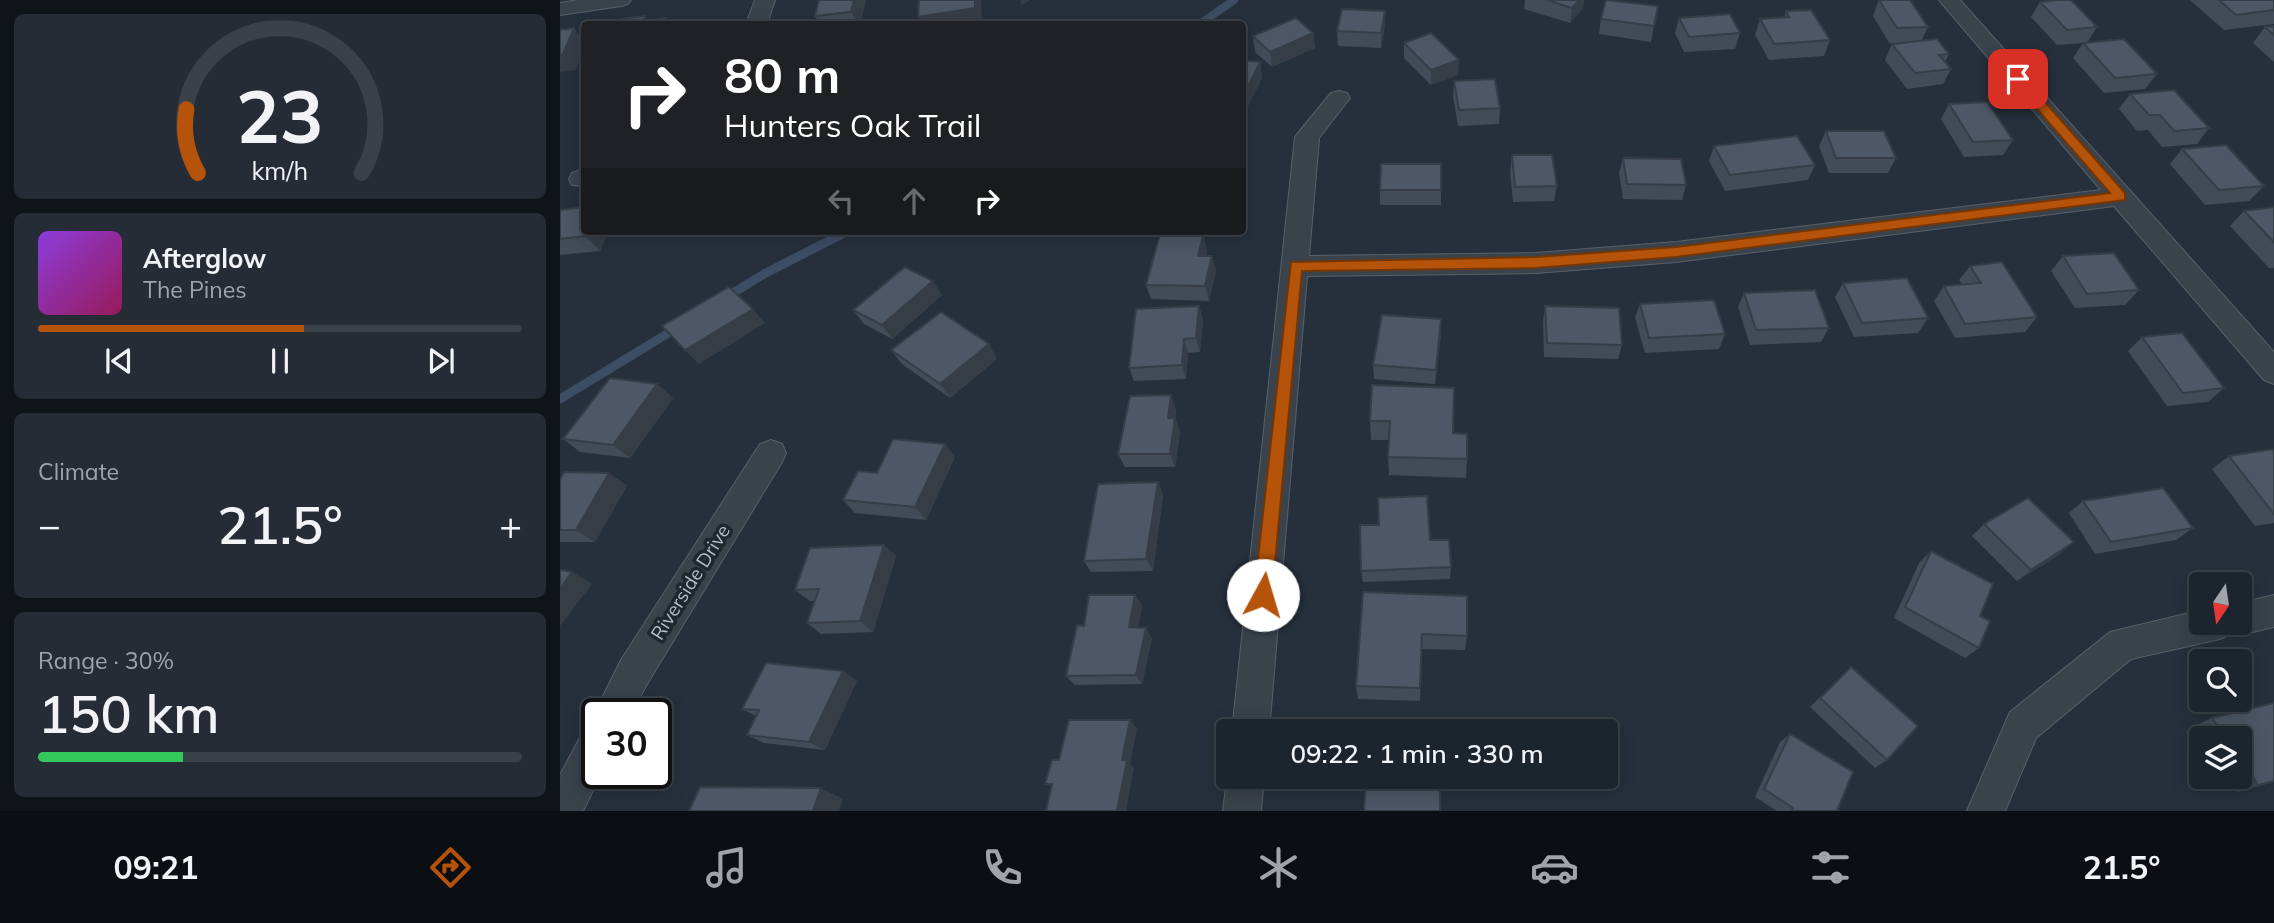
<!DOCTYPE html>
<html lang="en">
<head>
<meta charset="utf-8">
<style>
  :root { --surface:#1c242d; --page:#252c35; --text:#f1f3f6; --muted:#a0a4aa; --line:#3a4149; --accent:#b45309 }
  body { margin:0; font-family:Mulish,sans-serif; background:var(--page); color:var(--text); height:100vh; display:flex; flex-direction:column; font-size:26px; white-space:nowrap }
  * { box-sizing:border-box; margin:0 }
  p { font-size:23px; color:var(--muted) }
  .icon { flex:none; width:38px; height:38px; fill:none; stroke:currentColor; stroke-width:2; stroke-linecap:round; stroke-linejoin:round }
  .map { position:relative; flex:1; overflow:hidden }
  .sheet { display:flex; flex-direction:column; gap:14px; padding:14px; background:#0f1419; width:560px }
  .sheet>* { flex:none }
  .top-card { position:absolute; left:21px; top:21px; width:665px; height:214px; border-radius:7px; box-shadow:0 4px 18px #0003,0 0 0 2px var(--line); background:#202124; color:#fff; overflow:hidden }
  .needle { width:46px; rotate:193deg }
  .controls { position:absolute; left:1629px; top:572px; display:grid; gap:14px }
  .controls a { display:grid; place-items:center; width:63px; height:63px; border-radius:7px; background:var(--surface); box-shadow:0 4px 18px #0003,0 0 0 2px var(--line); font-size:35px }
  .speed { position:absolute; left:21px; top:698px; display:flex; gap:14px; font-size:35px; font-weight:700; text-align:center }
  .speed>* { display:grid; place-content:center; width:91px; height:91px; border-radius:50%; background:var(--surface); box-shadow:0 4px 18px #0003,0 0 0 2px var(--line); line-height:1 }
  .speed .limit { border:4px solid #111; border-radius:10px; background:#fff; color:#111 }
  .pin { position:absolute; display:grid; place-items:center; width:60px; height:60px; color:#fff; margin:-30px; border-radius:14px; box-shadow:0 4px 10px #0006 }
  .me { position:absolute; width:77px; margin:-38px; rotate:6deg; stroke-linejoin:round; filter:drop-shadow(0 0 5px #0008) }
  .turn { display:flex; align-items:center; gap:24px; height:147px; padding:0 28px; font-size:32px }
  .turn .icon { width:91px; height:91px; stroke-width:2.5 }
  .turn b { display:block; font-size:49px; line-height:60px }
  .lanes { display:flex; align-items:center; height:66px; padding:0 28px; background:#0003; justify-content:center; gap:35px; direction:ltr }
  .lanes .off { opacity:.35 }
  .big { font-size:52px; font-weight:600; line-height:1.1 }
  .sheet .widget { flex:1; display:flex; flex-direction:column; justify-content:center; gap:10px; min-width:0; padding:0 24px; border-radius:10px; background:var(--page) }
  .sheet .dial { align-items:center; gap:0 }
  .dial svg { height:182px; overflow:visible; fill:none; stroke:var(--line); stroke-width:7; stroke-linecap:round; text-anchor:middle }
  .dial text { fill:var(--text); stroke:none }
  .song { display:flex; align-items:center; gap:21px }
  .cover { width:84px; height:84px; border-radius:10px; background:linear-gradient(135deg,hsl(270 70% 55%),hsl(330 70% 35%)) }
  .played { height:7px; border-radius:4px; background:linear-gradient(90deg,var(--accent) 55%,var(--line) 55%) }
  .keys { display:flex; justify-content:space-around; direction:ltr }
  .heat { display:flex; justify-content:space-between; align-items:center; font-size:38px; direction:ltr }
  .charge { height:10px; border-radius:5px; background:linear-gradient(90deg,#34c759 30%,var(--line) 0) }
  .trip { position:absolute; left:656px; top:719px; width:402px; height:70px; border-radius:7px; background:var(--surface); box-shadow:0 4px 18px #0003,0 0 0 2px var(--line); font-weight:600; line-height:70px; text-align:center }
  .tab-bar { display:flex; height:112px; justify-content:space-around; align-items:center; background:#0b0e12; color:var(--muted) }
  .tab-bar .icon { width:49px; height:49px }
  .tab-bar .current { color:var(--accent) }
  .tab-bar b { font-size:32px; color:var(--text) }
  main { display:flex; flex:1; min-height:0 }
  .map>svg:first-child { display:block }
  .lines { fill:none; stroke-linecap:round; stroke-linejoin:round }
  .stream-far1 { stroke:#3d4d63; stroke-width:8 }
  .stream { stroke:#3d4d63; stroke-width:9 }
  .minor-casing { stroke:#58606a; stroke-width:2 }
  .minor { fill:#3a424c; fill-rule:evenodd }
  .wall { fill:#424b57 }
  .shaded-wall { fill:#363d47 }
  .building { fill:#4d5765; stroke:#363d47; stroke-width:2 }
  .route { fill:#b45309; stroke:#753606; stroke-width:2 }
  .labels { text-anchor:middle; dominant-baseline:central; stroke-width:7; stroke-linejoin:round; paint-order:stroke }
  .street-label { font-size:19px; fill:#b6bdc7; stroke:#1f2731 }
</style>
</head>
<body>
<main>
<section class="sheet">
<div class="widget dial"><svg viewBox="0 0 100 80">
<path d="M14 69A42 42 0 1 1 86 69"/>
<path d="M14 69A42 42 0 0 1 9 41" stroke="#b45309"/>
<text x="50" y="56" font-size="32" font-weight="700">23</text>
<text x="50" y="72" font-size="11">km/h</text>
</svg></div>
<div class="widget">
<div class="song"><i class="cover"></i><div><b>Afterglow</b><p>The Pines</p></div></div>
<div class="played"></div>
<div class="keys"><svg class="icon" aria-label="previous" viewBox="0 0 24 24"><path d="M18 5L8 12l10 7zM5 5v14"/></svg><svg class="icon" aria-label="pause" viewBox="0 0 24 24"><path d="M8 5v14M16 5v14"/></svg><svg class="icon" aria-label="next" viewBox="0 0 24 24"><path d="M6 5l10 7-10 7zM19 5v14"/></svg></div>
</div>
<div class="widget"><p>Climate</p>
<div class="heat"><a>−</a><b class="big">21.5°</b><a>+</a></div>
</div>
<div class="widget"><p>Range · 30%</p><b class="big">150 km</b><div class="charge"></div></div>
</section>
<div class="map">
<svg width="1714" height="811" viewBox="0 0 1714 811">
  <rect width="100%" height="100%" fill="#26303c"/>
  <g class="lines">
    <path class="stream-far1" d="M640 24 674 0"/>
    <g class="stream">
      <path d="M165 298 204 274 288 231"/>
      <path d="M0 399 120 326"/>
    </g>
    <g class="minor-casing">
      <g id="minor">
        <path d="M18 0H71L68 4 61 6 0 15V3Z"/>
        <path d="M195 0H215L207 24H186Z"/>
        <path d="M1379 0H1400L1714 352V384L1704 380 1554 206 1116 262 976 273 747 276 709 732H672L735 137 771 93 779 91 787 93 790 98 759 138 749 256 976 253 1116 242 1541 190Z"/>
        <path d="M24 169V186L12 185 9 179 12 173Z"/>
        <path d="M211 440 222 444 226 453 222 462 87 684 71 714H37V721L34 714 61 660 200 444Z"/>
        <path d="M1714 595V627L1680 635 1673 633 1660 639 1571 659 1476 738 1445 811H1407L1450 712 1550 632 1642 610V623H1680V603Z"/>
        <path d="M37 725V774H41L23 811H0V775L24 730Z"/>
        <path d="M668 771V777H704L701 811H663Z"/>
      </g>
    </g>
    <use href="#minor" class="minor"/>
  </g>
  <g class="wall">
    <path d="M306 0 300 24H259L255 16Z"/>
    <path d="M965 0H1024L1023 8 1010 23 964 9Z"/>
    <path d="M1319 0 1368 27 1361 41 1389 54 1385 62 1391 69 1383 84 1347 89 1325 60 1332 44 1341 43 1330 44 1313 16Z"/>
    <path d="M1630 0H1714V24L1664 30Z"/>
    <path d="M1480 2 1537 27 1527 43 1597 74 1585 89 1544 93 1513 58 1523 43 1497 45 1471 17Z"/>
    <path d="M1226 11 1270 40 1264 56 1209 60 1195 35 1200 19 1224 18Z"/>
    <path d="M1119 18 1180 33 1175 49 1124 52 1115 33Z"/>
    <path d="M1041 19 1094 26 1091 42 1039 34Z"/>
    <path d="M825 26 821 48 778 46 777 31Z"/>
    <path d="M1714 26V62L1693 43 1705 27Z"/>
    <path d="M753 33 755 48 712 67 695 52 693 36Z"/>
    <path d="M844 43 898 75 871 85 844 58Z"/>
    <path d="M682 60 700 62 702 78 686 110 682 109Z"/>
    <path d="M894 81 940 108 939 124 898 126 893 96Z"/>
    <path d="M1570 94 1649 128 1637 144 1602 147 1588 130 1577 131 1559 109Z"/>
    <path d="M1389 104 1453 140 1443 155 1404 157 1381 119Z"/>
    <path d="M1266 131 1336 158 1328 173H1269L1259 146Z"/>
    <path d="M1154 146 1255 165 1248 180 1165 191 1149 161Z"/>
    <path d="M1622 149 1704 186 1689 201 1645 205 1610 164Z"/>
    <path d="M952 155 997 186 994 201 953 202 950 171Z"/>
    <path d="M1063 158 1126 185 1122 200 1063 199 1059 173Z"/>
    <rect x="820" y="190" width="61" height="15"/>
    <path d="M1714 207V268H1709L1670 226 1684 211Z"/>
    <path d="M0 210 24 231H48L40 251 0 255Z"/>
    <path d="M643 235 647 250 646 256H652L656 271 649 301 591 299 586 285Z"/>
    <path d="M1503 256 1579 290 1565 305 1515 308 1491 271Z"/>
    <path d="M1410 266 1477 317 1465 332 1395 338 1374 301 1384 286 1402 284 1399 280Z"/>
    <path d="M1283 283 1368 318 1358 333 1294 337 1275 297Z"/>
    <path d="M1184 293 1269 328 1261 342 1190 345 1178 307Z"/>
    <path d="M382 295 332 339 304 324 293 310Z"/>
    <path d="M1080 304 1165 334 1159 349 1085 353 1075 318Z"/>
    <path d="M639 306 643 320 640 352 628 353 626 379 574 381 569 368Z"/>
    <path d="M985 306 1062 345 1058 359 984 357 983 321Z"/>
    <path d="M881 334 875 384 814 379 813 365Z"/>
    <path d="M1582 337 1664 388 1648 402 1607 406 1568 351Z"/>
    <path d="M429 344 437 359 390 398 342 364 331 350Z"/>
    <path d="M97 384 113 398 70 458 20 452 3 439Z"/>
    <path d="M812 385 893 433 907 459 906 478 829 475 828 457 829 440H811L810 421Z"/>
    <path d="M616 409 615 418 620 432 615 467H565L558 454Z"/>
    <path d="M1714 449V523L1695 526 1652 469 1669 456Z"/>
    <path d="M395 457 366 520 295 513 283 500 317 473Z"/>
    <path d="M49 473 67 486 35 542H0V479Z"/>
    <path d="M598 482 603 495 593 571 531 572 524 561Z"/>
    <path d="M1523 501 1633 528 1616 540 1535 554 1509 513Z"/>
    <path d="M1424 524 1500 554 1457 581 1412 536Z"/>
    <path d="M870 540 891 567 890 579 803 582 801 571Z"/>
    <path d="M324 545 336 556 313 632 261 634 247 623 255 601H250L235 590Z"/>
    <path d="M1371 551 1420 616 1419 648 1405 658 1334 618 1359 563Z"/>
    <path d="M803 592 907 636 905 650 862 649 860 701 798 699 796 686Z"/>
    <path d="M575 595 582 606 578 628 592 638 582 684 515 685 506 676 524 626Z"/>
    <path d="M1291 667 1327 760 1315 768 1250 707Z"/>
    <path d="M297 681 265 750 204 743 187 735 196 716 182 709Z"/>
    <path d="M1714 703V782L1677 792 1666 777H1680V738H1642V741L1632 727 1652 718Z"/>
    <path d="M1230 734 1277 811H1217L1195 797 1220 742Z"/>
  </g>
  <g class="shaded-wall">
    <path d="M294 0H306L300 24H298L291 12Z"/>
    <path d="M415 0H421L422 23 415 24H362L358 17Z"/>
    <path d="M460 0H470L462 5Z"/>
    <path d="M1019 0H1024L1023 8 1010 23 1012 8Z"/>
    <path d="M825 11V26L821 48V33Z"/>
    <path d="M106 18 111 24H104Z"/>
    <path d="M14 28 24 42V47L16 70 0 72V55Z"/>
    <path d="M753 33 755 48 712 67 710 52Z"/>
    <path d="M899 60 898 75 871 85V70Z"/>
    <path d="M700 62 702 78 686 110 684 95Z"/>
    <path d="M27 231H48L40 251 25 236Z"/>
    <path d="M643 235 647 250 642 270 638 256Z"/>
    <path d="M652 256 656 271 649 301 645 286Z"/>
    <path d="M373 281 382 295 332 339 322 325Z"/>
    <path d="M639 306 643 320 640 352 636 338Z"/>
    <path d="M193 309 205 323 139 364 125 350Z"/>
    <path d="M881 319V334L875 384 876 370Z"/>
    <path d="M624 339 628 353 626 379 622 365Z"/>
    <path d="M429 344 437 359 390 398 380 384Z"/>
    <path d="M97 384 113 398 70 458 53 445Z"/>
    <path d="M611 395 616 409 613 432 608 418Z"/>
    <path d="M615 418 620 432 615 467 610 454Z"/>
    <path d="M385 444 395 457 366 520 355 507Z"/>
    <path d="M49 473 67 486 35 542 16 530Z"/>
    <path d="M598 482 603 495 593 571 586 559Z"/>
    <path d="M1514 542 1500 554 1457 581 1471 570Z"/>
    <path d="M324 545 336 556 313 632 300 621Z"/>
    <path d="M12 572 32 584 0 626V589Z"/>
    <path d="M575 595 582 606 576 638 569 627Z"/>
    <path d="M586 628 592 638 582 684 576 675Z"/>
    <path d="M283 671 297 681 265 750 249 742Z"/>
    <path d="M570 720 577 729 570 764 574 768 566 811H557L562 760Z"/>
    <path d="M1714 781V782L1677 792 1698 785Z"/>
    <path d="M261 788 283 799 279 811H253Z"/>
  </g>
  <g class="building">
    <path d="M259 0H294L291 12 255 16Z"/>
    <path d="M359 0H415V8L358 17Z"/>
    <path d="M987 0H1019L1012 8Z"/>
    <path d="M1046 0 1098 6 1094 26 1041 19Z"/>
    <path d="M1319 0H1350L1368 27 1337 28Z"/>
    <path d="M1497 0H1511L1537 27 1507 30 1480 2Z"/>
    <path d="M1659 0H1714V10L1676 15Z"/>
    <path d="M782 9 825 11 821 33 777 31Z"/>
    <path d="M1251 10 1270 40 1214 44 1200 19 1229 17 1226 11Z"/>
    <path d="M1170 14 1180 33 1129 37 1119 18Z"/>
    <path d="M85 16 83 21 106 18 104 24H47L48 21Z"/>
    <path d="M736 18 753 33 710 52 693 36Z"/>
    <path d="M1714 26V35L1705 27Z"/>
    <path d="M14 28 3 54 0 55V30Z"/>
    <path d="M871 33 899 60 871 70 844 43Z"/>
    <path d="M1377 39 1389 54 1379 55 1391 69 1355 73 1332 44Z"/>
    <path d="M1564 39 1597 74 1555 78 1523 43Z"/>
    <path d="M682 60 700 62 684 95 682 94Z"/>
    <path d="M935 79 940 108 899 110 894 81Z"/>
    <path d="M1614 90 1649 128 1614 131 1600 115H1589L1570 94Z"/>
    <path d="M1427 102 1453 140 1413 142 1389 104Z"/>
    <path d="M1266 131H1324L1336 158H1276Z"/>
    <path d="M1237 136 1255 165 1170 175 1154 146Z"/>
    <path d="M1666 145 1704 186 1659 190 1622 149Z"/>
    <path d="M952 155H992L997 186 955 187Z"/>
    <path d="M1063 158 1121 159 1126 185 1067 184Z"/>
    <path d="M821 164H881V190H820Z"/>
    <path d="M24 207V231H27L25 236 0 239V210Z"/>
    <path d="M1714 207V242L1684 211Z"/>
    <path d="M600 234 643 235 638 256H652L645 286 586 285Z"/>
    <path d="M1554 253 1579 290 1527 294 1503 256Z"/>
    <path d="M1442 262 1477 317 1405 324 1384 286 1421 283 1410 266Z"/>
    <path d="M345 267 373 281 322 325 293 310Z"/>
    <path d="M1347 278 1368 318 1302 323 1283 283Z"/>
    <path d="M169 287 193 309 125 350 102 326Z"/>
    <path d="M1255 290 1269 328 1196 330 1184 293Z"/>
    <path d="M1154 300 1165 334 1089 338 1080 304Z"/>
    <path d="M639 306 636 338 624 339 622 365 569 368 576 309Z"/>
    <path d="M985 306 1059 308 1062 345 987 343Z"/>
    <path d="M381 312 429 344 380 384 331 350Z"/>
    <path d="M822 315 881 319 876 370 813 365Z"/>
    <path d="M1622 333 1664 388 1623 393 1582 337Z"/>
    <path d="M50 378 97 384 53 445 3 439Z"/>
    <path d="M812 385 894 388 893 433 907 434V459L828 457 830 421H810Z"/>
    <path d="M611 395 608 418H615L610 454H558L570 396Z"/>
    <path d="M333 439 385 444 355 507 283 500 298 471 317 473Z"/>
    <path d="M1714 449V514L1669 456Z"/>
    <path d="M4 472 49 473 16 530H0V479Z"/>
    <path d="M598 482 586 559 524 561 538 484Z"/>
    <path d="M1603 488 1633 528 1551 542 1523 501Z"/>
    <path d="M867 496 870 540H889L891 567 801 571 800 525H819L818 498Z"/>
    <path d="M1468 498 1514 542 1471 570 1424 524Z"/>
    <path d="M324 545 300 621 247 623 259 589 235 590 250 548Z"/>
    <path d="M1371 551 1433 584 1420 616 1430 621 1419 648 1345 607Z"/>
    <path d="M0 570 12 572 0 589Z"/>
    <path d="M803 592 907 596V636L862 634 860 688 796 686Z"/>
    <path d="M529 595H575L569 627 586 628 576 675 506 676 517 625 524 626Z"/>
    <path d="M206 663 283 671 249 742 187 735 199 710 182 709Z"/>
    <path d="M1291 667 1358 726 1327 760 1260 698Z"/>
    <path d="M1714 703V781L1698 785 1680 758V738H1666L1652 718Z"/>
    <path d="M509 720H570L562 760H567L557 811H486L492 784H485L492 760H499Z"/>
    <path d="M816 724 880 726V732H816Z"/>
    <path d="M1230 734 1293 772 1277 811H1232L1233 808 1204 789Z"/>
    <path d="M806 777H880V811H804Z"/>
    <path d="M140 787 261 788 253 811H129Z"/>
  </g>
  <path class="route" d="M1458 75 1462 76 1565 193V200L1116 257 976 268 742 271 712 595 710 601 703 603 697 601 694 595 731 262 976 257 1116 247 1550 193 1453 81V76Z"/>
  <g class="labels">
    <g class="street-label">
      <text transform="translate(130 582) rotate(-58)">Riverside Drive</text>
    </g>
  </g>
</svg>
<div class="controls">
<a><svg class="needle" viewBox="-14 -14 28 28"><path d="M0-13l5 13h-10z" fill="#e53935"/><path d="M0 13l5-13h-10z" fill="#a0a4aa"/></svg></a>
<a><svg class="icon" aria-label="search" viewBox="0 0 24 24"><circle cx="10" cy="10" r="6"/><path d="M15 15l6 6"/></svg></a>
<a><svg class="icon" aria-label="layers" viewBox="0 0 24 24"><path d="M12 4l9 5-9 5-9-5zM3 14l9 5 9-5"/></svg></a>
</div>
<div class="speed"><div class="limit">30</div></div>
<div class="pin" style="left:1458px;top:79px;background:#d93025"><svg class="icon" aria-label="arrive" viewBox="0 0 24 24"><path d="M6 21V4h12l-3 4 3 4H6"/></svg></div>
<svg class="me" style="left:703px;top:595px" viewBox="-20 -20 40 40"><circle r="19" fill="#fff"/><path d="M0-13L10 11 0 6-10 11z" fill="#b45309"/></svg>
<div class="trip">09:22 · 1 min · 330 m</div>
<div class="top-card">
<div class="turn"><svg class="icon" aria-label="right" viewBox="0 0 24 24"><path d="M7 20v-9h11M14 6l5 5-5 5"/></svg><div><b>80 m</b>Hunters Oak Trail</div></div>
<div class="lanes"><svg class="icon off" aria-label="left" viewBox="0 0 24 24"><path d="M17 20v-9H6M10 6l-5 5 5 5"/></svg><svg class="icon off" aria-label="ahead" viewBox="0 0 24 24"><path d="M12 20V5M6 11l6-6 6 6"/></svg><svg class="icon" aria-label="right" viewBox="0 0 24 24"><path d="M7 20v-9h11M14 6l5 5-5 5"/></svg></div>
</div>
</div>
</main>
<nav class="tab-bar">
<b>09:21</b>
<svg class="icon current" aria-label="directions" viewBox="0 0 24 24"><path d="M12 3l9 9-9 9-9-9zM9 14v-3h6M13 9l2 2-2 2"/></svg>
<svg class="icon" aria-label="music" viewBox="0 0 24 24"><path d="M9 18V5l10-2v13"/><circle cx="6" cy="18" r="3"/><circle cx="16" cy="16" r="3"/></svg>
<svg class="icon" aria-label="phone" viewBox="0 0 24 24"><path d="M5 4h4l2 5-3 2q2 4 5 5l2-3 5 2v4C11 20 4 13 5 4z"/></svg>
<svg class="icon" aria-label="climate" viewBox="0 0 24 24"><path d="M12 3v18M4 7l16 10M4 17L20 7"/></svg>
<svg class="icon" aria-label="car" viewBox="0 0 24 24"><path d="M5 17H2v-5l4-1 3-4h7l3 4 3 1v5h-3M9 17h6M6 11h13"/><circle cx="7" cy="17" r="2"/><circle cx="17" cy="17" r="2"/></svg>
<svg class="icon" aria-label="filters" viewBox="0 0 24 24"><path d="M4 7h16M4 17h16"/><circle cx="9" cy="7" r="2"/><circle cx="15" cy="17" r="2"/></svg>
<b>21.5°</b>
</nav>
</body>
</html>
